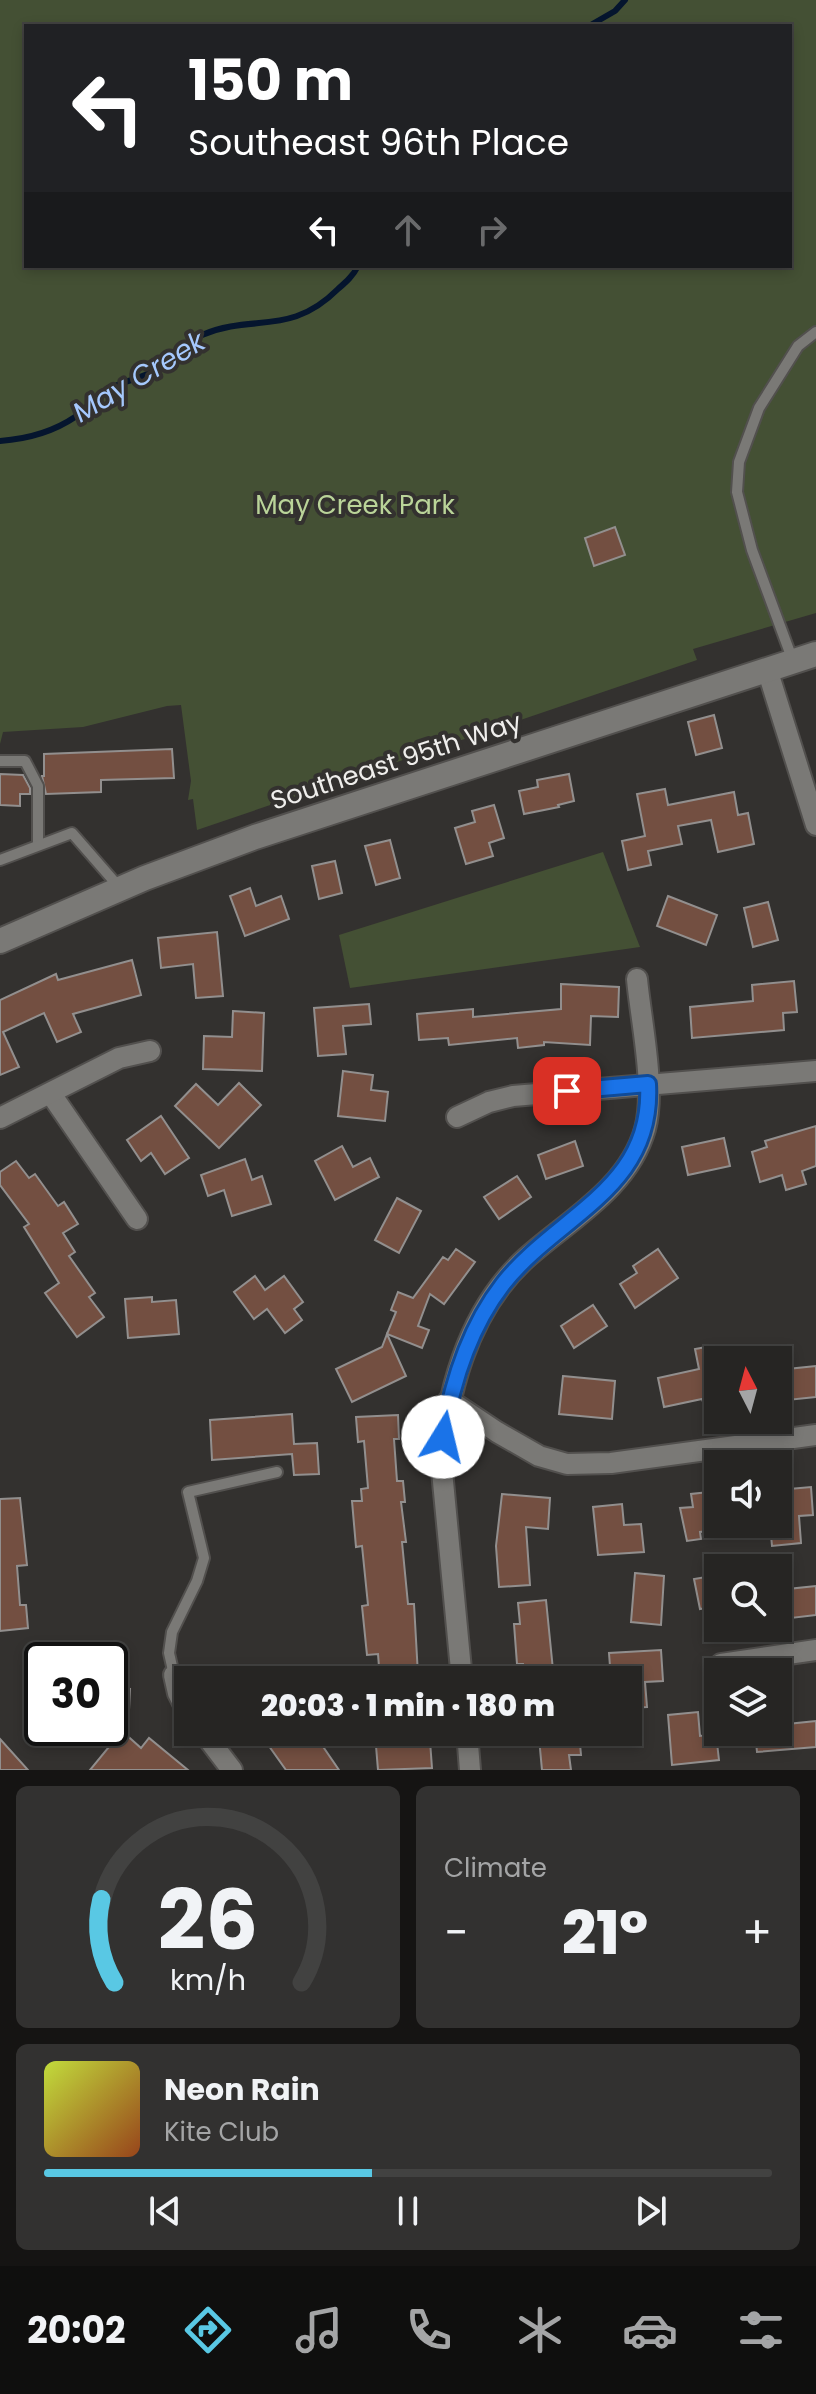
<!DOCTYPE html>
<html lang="en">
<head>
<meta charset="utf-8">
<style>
  :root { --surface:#262523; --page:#323130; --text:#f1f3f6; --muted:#a4a5a6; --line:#424241; --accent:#59c8e4 }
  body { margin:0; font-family:Poppins,sans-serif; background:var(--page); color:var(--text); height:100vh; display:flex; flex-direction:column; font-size:30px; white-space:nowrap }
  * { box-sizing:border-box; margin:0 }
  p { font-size:26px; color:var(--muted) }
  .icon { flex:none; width:44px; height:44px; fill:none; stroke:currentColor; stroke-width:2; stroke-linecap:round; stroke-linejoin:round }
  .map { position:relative; height:1770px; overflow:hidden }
  .sheet { display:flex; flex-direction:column; gap:16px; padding:16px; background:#151413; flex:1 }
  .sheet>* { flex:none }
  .hud { position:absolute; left:24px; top:24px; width:768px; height:244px; border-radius:0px; box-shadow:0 4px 12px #0003,0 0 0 2px var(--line); background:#202124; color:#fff; overflow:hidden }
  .needle { width:52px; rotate:354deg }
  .tools { position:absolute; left:704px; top:1346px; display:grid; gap:16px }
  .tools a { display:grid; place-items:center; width:88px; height:88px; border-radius:0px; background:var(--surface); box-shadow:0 4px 12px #0003,0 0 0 2px var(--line); font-size:40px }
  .speed { position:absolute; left:24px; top:1642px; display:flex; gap:16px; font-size:40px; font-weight:700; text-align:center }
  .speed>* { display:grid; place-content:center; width:104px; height:104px; border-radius:50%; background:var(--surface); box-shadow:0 4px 12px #0003,0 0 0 2px var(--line); line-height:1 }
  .speed .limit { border:4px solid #111; border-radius:12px; background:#fff; color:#111 }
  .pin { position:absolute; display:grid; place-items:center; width:68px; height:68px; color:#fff; margin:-34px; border-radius:16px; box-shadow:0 4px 12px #0006 }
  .me { position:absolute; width:88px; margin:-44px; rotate:9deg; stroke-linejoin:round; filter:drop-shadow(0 0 6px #0008) }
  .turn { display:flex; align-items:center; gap:28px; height:168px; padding:0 32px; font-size:36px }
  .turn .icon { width:104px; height:104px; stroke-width:2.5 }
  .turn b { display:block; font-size:56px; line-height:68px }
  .lanes { display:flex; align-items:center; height:76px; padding:0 32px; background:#0003; justify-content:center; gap:40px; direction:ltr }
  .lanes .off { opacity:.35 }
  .big { font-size:60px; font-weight:800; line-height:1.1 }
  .sheet .tile { flex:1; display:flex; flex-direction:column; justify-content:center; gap:12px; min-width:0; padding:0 28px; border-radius:12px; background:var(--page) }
  .sheet .dial { align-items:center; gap:0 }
  .dial svg { height:208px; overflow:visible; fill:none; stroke:var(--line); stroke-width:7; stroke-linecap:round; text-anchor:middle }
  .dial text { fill:var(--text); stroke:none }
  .song { display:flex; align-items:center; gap:24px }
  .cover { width:96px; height:96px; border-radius:12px; background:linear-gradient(135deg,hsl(70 70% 55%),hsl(20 70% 35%)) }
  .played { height:8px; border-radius:4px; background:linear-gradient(90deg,var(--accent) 45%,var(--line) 45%) }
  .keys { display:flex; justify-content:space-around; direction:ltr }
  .heat { display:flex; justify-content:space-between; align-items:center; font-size:44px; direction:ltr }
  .sheet .tiles { flex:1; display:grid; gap:16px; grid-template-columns:1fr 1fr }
  .tile:last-child { grid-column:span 2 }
  .trip { position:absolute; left:174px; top:1666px; width:468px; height:80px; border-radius:0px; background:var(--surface); box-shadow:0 4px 12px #0003,0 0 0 2px var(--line); font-weight:800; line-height:80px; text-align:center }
  .tab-bar { display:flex; height:128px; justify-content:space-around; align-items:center; background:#0f0f0e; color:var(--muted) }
  .tab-bar .icon { width:56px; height:56px }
  .tab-bar .active { color:var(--accent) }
  .tab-bar b { font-size:36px; color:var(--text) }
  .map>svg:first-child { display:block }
  .green { fill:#445034; fill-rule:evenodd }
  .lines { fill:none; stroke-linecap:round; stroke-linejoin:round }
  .stream { stroke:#05152e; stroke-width:6 }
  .building { fill:#734f41; stroke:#928f8e; stroke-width:2 }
  .service-casing { stroke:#52504e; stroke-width:14 }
  .minor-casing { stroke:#52504e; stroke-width:24 }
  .tertiary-casing { stroke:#52504e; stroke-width:28 }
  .service { stroke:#7a7976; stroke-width:10 }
  .minor { stroke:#7a7976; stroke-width:20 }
  .tertiary { stroke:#7a7976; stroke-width:24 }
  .route-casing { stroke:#114b97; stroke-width:20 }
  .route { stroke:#1a73e8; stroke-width:14 }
  .labels { text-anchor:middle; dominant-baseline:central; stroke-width:8; stroke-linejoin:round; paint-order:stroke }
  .park-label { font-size:26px; fill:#bad499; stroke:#33312f }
  .street-label { font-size:26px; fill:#efeeec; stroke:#33312f }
  .water-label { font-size:28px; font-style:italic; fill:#a5c8fd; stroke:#33312f }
</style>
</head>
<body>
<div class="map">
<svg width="816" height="1770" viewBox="0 0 816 1770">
  <rect width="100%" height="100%" fill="#33312f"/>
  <g class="green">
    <path d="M0 0H816V613L693 649 697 660 197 830 193 799 188 800 191 781 181 705 167 706 83 727 3 732 0 744ZM26 26H790V266H26Z"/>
    <path d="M603 852 640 947 350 988 339 935Z"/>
  </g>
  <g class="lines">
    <g class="stream">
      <path d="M589 26 615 11 625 0"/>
      <path d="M0 441C26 439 53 432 75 417 87 407 99 394 113 387 128 380 146 377 159 368 173 358 186 342 202 335 254 313 290 337 338 289 346 282 353 276 358 266"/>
    </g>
  </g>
  <g class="building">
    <path d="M615 527 625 555 594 566 585 538Z"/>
    <path d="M714 715 722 748 696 755 688 722Z"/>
    <path d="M172 749 174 778 101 780V792L46 794 42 776H44V754Z"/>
    <path d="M0 774 23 775 30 788V794H20V806L0 805Z"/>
    <path d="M569 774 574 801 558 805 559 807 524 814 519 791 538 787 537 780Z"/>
    <path d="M665 789 668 805 734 792 738 815 748 813 754 844 718 852 711 820 678 826 682 844 648 851 651 865 628 870 622 841 645 836 637 794Z"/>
    <path d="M494 805 504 838 489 843 493 856 466 864 455 828 475 822 472 811Z"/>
    <path d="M390 840 400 878 376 885 365 846Z"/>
    <path d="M335 861 342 893 319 899 312 866Z"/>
    <path d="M250 888 256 906 281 896 289 919 245 936 230 896Z"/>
    <path d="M668 896 717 915 706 945 657 926Z"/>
    <path d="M768 902 778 940 753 947 744 908Z"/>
    <path d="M217 932 223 996 196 998 193 964 161 968 158 938Z"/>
    <path d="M132 960 141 995 73 1014 81 1032 57 1042 44 1013 3 1032 19 1067 0 1075V1000L56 974 58 980Z"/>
    <path d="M794 981 797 1012 783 1013 784 1030 692 1038 690 1007 753 1001 752 985Z"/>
    <path d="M561 984 619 987 618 1017 591 1016 590 1045 544 1042V1045L518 1048 517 1038 449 1045 448 1038 419 1040 417 1014 473 1009V1017L561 1009Z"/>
    <path d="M369 1004 371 1024 343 1026 346 1054 318 1056 314 1008Z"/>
    <path d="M233 1011 264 1013 262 1071 203 1069 204 1036 232 1037Z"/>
    <path d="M343 1071 373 1075 371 1090 388 1092 385 1121 338 1116Z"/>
    <path d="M239 1083 261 1105 219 1148 175 1106 196 1084 218 1105Z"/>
    <path d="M161 1116 189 1158 165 1174 151 1153 141 1161 127 1140Z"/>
    <path d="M816 1126V1166L802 1171 806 1184 786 1190 782 1175 760 1182 752 1152 767 1147 765 1141Z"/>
    <path d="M724 1138 730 1166 688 1175 682 1147Z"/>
    <path d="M575 1141 583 1166 546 1179 538 1155Z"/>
    <path d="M342 1146 353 1167 370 1158 379 1177 335 1200 315 1161Z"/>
    <path d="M245 1159 252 1180 262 1176 271 1204 232 1216 224 1190 208 1196 201 1175Z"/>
    <path d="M16 1161 29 1178 35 1174 58 1206 64 1202 78 1224 63 1233 75 1252 69 1256 95 1293 89 1297 104 1317 77 1337 45 1293 59 1283 24 1227 29 1224 0 1185V1172Z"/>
    <path d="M517 1176 531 1197 499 1219 484 1197Z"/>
    <path d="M397 1198 421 1211 399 1253 375 1240Z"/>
    <path d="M456 1249 475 1262 444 1304 430 1294 418 1326 429 1330 422 1348 387 1334 396 1312 391 1310 398 1292 413 1298 443 1257 448 1260Z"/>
    <path d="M658 1249 678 1278 635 1308 620 1284 637 1273 633 1266Z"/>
    <path d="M255 1276 265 1290 284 1276 303 1302 294 1309 302 1320 285 1333 267 1309 254 1319 234 1292Z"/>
    <path d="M152 1297V1302L176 1300 179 1334 128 1338 125 1299Z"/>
    <path d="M593 1305 607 1326 574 1348 561 1326Z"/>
    <path d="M387 1334 406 1376 352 1402 336 1369 382 1347Z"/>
    <path d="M712 1346 718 1372V1402L704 1405 702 1399 664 1407 658 1378 699 1369 695 1349Z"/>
    <path d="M816 1366V1397L778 1401V1370Z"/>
    <path d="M563 1376 615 1381 612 1419 559 1414Z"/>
    <path d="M292 1414 294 1444 317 1443 319 1474 294 1475 292 1454 212 1460 210 1420Z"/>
    <path d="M398 1415 399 1439H394L397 1481H403L405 1502H401L406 1542H402L408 1604H414L418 1675 413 1676V1680H380L378 1654 367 1655 362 1606 368 1605 362 1546 356 1547 352 1501H362L361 1489 368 1488 364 1441 358 1442 356 1417Z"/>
    <path d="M811 1487 813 1515 799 1516 801 1543 772 1546 770 1524H778V1490Z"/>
    <path d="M718 1491V1530L700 1532 701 1539 687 1541 680 1508 693 1507 691 1494Z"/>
    <path d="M502 1494 550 1498 548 1529 526 1527 530 1585 499 1587 496 1546Z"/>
    <path d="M20 1498 27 1565 17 1566 20 1605H26L28 1628 0 1631V1499Z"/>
    <path d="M622 1504 624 1525 641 1524 644 1552 598 1555 593 1507Z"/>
    <path d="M635 1573 664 1576 661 1625 631 1622Z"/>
    <path d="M718 1575V1606L700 1609 694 1579Z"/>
    <path d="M816 1586V1615L791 1618 788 1589Z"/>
    <path d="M546 1600 554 1680H524L523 1664H517L514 1624H520L518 1603Z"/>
    <path d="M661 1650 663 1681 645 1682 647 1707 628 1708V1680H611L609 1653Z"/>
    <path d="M110 1687 130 1689 129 1710 110 1709Z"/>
    <path d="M698 1712 700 1736 716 1734 719 1760 672 1765 668 1715Z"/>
    <path d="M816 1721V1747L757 1752 755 1732H778V1725Z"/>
    <path d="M122 1731 141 1748 149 1738 188 1770H90Z"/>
    <path d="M259 1732H313L339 1770H286Z"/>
    <path d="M579 1733 581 1755H569L571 1770H542L539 1738Z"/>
    <path d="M0 1739 28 1770H0Z"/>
    <path d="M430 1741 432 1768 378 1770 376 1746Z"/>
  </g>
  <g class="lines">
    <g class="service-casing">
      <g id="service">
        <path d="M793 661 752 550 737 492 739 462 759 408 798 346 816 332"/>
        <path d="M0 761H25L38 786V845"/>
        <path d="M0 860 72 833 119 887"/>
        <path d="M174 1675 169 1653 172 1632 197 1581 204 1558 188 1492 277 1472"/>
      </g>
    </g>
    <g class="minor-casing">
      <g id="minor">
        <path d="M767 669 816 825"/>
        <path d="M51 1094 137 1219"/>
        <path d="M457 1117 489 1102 513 1096 816 1071"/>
        <path d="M0 1118 119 1058 150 1051"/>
        <path d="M449 1400 497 1432 539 1456 567 1464 611 1463 816 1435"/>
        <path d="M721 1664 816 1650"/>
        <path d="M174 1675 178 1693 188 1713"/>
        <path d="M462 1680 442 1471C445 1396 467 1314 523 1261 565 1222 628 1190 645 1129 656 1089 641 1022 637 979"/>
        <path d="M203 1732 232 1770"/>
        <path d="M467 1732 470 1770"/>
      </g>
    </g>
    <g class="tertiary-casing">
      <path id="tertiary" d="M0 941 145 878 255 837 816 654"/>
    </g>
    <use href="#service" class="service"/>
    <use href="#minor" class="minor"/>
    <use href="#tertiary" class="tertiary"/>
  </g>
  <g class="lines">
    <g class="route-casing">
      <path id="route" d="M443 1437C452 1382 469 1328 503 1284 557 1215 654 1189 648 1084L567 1091"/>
    </g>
    <use href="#route" class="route"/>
  </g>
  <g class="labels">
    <g class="park-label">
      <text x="355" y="505">May Creek Park</text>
    </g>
    <g class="street-label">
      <text transform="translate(396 761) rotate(-18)">Southeast 95th Way</text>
    </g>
    <g class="water-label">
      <text transform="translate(139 377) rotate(-31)">May Creek</text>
    </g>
  </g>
</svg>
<div class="tools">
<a><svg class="needle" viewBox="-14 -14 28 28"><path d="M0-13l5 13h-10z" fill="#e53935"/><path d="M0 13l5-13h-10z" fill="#a4a5a6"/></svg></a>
<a><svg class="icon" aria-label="sound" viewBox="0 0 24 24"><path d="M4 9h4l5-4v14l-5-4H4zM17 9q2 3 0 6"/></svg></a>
<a><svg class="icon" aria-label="search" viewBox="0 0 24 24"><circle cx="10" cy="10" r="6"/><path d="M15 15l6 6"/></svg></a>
<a><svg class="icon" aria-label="layers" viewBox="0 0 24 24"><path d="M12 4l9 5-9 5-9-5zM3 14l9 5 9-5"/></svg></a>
</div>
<div class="speed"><div class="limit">30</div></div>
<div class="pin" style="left:567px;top:1091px;background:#d93025"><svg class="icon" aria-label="arrive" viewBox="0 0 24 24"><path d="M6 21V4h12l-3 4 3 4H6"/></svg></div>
<svg class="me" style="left:443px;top:1437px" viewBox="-20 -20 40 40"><circle r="19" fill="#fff"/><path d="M0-13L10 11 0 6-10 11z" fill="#1a73e8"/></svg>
<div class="trip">20:03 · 1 min · 180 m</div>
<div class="hud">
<div class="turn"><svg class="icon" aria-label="left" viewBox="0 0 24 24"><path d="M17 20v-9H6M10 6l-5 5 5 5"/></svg><div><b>150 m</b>Southeast 96th Place</div></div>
<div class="lanes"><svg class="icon" aria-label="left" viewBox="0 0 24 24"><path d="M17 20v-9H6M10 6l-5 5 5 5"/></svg><svg class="icon off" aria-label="ahead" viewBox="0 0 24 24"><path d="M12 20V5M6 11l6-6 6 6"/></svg><svg class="icon off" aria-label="right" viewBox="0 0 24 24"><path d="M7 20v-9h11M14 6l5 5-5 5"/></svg></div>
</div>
</div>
<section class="sheet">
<div class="tiles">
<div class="tile dial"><svg viewBox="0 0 100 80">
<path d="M14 69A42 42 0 1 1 86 69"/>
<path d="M14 69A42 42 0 0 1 9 37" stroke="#59c8e4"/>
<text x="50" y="56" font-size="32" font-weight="700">26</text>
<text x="50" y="72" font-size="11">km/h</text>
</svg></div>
<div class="tile"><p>Climate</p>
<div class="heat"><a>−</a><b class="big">21°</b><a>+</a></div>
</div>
<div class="tile">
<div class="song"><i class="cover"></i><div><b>Neon Rain</b><p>Kite Club</p></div></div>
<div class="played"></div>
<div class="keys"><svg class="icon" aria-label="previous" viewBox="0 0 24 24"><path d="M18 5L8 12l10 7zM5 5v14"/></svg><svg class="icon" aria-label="pause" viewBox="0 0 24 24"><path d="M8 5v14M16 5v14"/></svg><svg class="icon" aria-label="next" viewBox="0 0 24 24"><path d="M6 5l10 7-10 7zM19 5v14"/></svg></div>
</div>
</div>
</section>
<nav class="tab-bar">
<b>20:02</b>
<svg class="icon active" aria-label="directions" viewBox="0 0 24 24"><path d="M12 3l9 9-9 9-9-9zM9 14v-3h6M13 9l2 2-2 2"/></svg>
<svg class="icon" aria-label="music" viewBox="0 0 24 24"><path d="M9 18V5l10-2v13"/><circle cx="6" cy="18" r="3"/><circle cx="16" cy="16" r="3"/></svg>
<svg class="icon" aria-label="phone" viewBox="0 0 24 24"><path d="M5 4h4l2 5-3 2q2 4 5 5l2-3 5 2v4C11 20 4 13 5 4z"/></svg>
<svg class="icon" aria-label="climate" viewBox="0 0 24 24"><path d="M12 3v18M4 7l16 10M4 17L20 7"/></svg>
<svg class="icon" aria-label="car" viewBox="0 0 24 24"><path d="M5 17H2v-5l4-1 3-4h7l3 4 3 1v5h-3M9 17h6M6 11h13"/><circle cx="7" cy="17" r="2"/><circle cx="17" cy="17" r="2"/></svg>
<svg class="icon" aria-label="filters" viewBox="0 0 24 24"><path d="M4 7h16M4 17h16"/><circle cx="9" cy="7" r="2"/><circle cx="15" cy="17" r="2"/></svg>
</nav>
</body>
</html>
